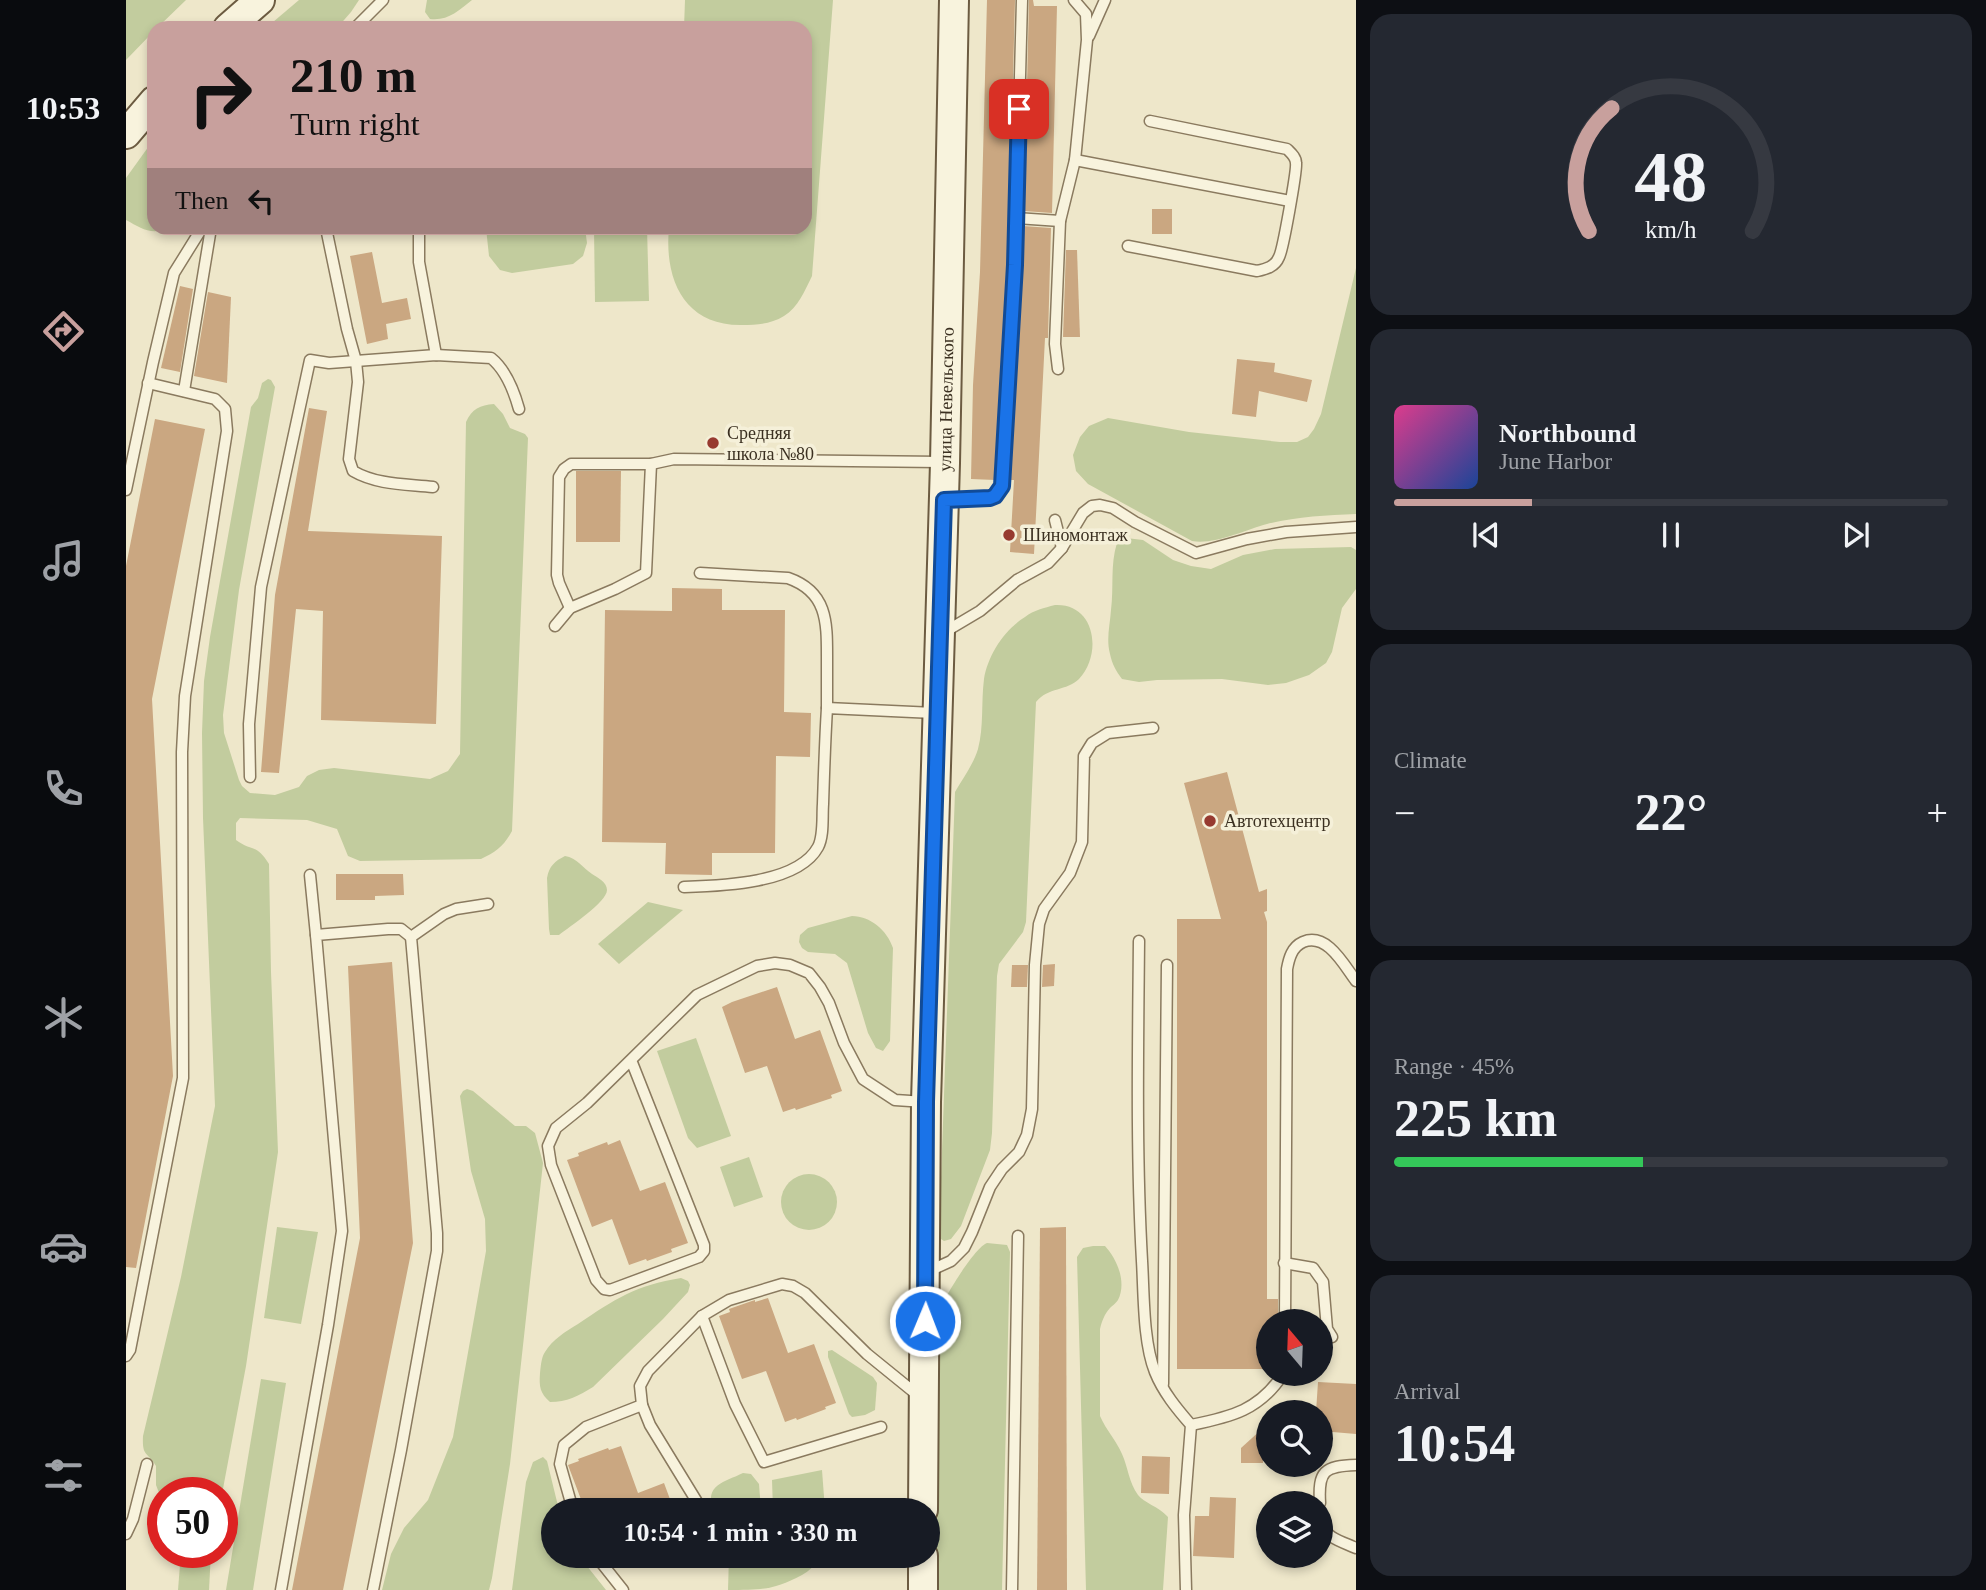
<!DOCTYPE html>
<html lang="en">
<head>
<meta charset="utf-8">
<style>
  :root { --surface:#171b24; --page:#242831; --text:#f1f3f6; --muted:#9ea1a6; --line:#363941; --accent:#c8a09d }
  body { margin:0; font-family:"Times New Roman",serif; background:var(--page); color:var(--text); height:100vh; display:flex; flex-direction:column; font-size:26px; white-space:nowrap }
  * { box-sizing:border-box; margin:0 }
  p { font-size:23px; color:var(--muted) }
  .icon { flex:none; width:38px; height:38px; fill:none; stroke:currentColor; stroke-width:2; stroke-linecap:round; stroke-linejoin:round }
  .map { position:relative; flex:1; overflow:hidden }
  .details { display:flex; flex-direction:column; gap:14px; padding:14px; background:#0d0f14; width:630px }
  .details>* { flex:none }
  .hud { position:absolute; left:21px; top:21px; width:665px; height:214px; border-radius:21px; box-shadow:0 4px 10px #0003; background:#c8a09d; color:#111; overflow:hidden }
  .needle { width:46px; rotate:341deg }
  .buttons { position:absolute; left:1130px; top:1309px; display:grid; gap:14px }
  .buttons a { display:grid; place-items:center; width:77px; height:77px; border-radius:50%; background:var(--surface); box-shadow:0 4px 10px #0003; font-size:35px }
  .speed { position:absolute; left:21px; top:1477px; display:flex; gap:14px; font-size:35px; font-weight:700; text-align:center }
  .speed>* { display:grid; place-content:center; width:91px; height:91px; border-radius:50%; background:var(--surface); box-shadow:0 4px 10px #0003; line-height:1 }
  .speed .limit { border:10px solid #d22; background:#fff; color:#111 }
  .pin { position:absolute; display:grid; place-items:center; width:60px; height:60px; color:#fff; margin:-30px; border-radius:14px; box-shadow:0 4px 10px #0006 }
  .me { position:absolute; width:77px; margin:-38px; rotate:1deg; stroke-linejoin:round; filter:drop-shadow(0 0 5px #0008) }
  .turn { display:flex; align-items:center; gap:24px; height:147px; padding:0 28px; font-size:32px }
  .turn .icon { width:91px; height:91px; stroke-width:2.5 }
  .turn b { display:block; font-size:49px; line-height:60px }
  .then { display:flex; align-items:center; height:66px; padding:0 28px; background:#0003; gap:14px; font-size:26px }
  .big { font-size:52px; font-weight:600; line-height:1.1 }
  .details .card { flex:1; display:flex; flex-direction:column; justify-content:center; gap:10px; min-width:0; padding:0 24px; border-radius:21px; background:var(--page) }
  .details .dial { align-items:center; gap:0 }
  .dial svg { height:182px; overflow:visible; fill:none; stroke:var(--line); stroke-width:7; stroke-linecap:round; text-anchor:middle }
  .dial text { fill:var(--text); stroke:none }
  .song { display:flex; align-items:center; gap:21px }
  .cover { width:84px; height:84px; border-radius:10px; background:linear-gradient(135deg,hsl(330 70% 55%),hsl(220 70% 35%)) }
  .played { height:7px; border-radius:4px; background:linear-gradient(90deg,var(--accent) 25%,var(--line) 25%) }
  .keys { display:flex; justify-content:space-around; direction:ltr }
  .heat { display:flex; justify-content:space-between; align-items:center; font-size:38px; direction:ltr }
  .charge { height:10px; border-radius:5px; background:linear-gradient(90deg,#34c759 45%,var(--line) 0) }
  .trip { position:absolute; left:415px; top:1498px; width:399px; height:70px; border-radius:35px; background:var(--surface); box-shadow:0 4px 10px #0003; font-weight:600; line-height:70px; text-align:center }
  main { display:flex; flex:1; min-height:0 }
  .tabs { display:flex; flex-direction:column; width:126px; justify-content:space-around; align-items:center; background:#090b0e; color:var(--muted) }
  .tabs .icon { width:49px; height:49px }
  .tabs .active { color:var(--accent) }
  .tabs b { font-size:32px; color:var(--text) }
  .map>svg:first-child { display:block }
  .green { fill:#c2cc9e }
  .building { fill:#caa781 }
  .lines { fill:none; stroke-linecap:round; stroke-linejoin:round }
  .service-casing { stroke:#8a7a5f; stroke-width:13 }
  .secondary-casing { stroke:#6c5b41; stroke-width:32 }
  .service { stroke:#f8f3dd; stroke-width:10 }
  .secondary { stroke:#f8f3dd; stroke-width:28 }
  .route-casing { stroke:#114b97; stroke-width:18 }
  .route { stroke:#1a73e8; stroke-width:12 }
  .poi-dot { fill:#973a30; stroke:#f5f0d9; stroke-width:2.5 }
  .labels { text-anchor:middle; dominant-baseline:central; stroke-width:7; stroke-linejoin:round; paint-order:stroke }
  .street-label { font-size:18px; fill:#3b3021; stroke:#f5f0d9 }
  .poi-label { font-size:18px; fill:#3b3021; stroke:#f5f0d9; text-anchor:start }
</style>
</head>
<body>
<main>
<nav class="tabs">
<b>10:53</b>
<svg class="icon active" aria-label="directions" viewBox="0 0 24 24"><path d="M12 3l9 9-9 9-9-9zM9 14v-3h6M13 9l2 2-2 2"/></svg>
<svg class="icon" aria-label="music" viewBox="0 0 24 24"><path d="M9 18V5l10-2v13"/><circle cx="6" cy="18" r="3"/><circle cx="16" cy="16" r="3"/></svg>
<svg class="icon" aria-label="phone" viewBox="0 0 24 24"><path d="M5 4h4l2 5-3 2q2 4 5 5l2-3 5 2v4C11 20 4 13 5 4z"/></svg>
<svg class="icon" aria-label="climate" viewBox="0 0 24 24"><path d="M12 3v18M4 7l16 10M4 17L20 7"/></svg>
<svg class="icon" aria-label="car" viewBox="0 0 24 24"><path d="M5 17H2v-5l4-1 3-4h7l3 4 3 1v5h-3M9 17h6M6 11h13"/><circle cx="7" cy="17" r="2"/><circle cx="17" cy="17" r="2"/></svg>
<svg class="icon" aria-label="filters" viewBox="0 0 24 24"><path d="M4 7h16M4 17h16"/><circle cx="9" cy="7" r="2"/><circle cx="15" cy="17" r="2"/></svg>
</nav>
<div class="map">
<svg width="1230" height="1590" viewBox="0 0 1230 1590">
  <rect width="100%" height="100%" fill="#eee7ca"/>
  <g class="green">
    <path d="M0 0H60L31 28H28V31L0 60Z"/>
    <path d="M173 0H233L225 12 211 28H140Z"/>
    <path d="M301 0H346C332 11 322 21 304 19L299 12Z"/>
    <path d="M559 0H707L686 276C679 290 672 308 658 316 645 324 631 325 616 325 558 326 538 279 543 228H679V28H558Z"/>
    <path d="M28 139V228H42C25 236 15 228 0 220V178Z"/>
    <path d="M360 228H459L461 243 457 256 447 264 386 273 374 270 363 256Z"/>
    <path d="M468 228H521L523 301 469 302Z"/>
    <path d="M1230 268V514C1200 515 1170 517 1141 524 1119 530 1088 545 1066 541L962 484 950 471 947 455 954 437 963 426 982 418 1063 432 1154 442H1171L1182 437 1188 429 1195 414Z"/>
    <path d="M142 379 145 380 149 387 113 590 97 715 98 733 113 780 116 786 124 793 149 795 173 787 181 776 193 770 208 768 304 779 322 771 334 754 340 422C346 409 354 405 368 404L377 414 384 428 399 434 402 438 386 831C378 846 370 852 355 859L234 861 222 856 211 829 181 820 114 818 110 823V840C126 852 130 843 143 864L145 972 152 1152 120 1366 96 1494 37 1493V1503L30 1485V1466C21 1451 16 1457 17 1436L55 1277 89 1106 77 818 76 733 78 681 84 637 125 407 132 398 136 383Z"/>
    <path d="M1000 538 1017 540 1047 560 1065 566 1085 569 1117 555 1149 549 1225 547 1230 550V589L1216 608 1206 652 1200 663 1183 675 1160 683 1142 685 1096 679 1031 680 1013 682 996 679C990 671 986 664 984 654 980 639 984 625 985 610 988 587 984 565 991 543Z"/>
    <path d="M929 605C969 603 977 653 953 679 941 691 922 687 910 702L900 922 897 932 873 964 871 976 866 1133 864 1150 835 1226 825 1239 818 1241 815 1239 813 1233 829 792C837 778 847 765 852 749 858 727 855 702 858 679 862 655 878 630 899 617 908 610 918 608 929 605Z"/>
    <path d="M439 856C451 858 457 868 466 874 472 878 481 882 481 890 481 902 443 927 433 935H424L423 929 421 878C423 866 429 861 439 856Z"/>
    <path d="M522 902 557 910 493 964 472 944Z"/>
    <path d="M726 916C744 916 761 930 767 948L764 1041 757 1051 750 1048 742 1033 721 963 709 954 682 952 676 948 673 942 674 935 682 928Z"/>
    <path d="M570 1038 605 1136 571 1148 562 1138 531 1051Z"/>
    <path d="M341 1089 347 1091 389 1126H400L409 1133 417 1163 384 1464 366 1578 363 1590H256L265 1554 278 1528 302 1500 327 1437 360 1251 359 1219 345 1171 334 1096 337 1091Z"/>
    <path d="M623 1157 637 1197 608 1207 594 1167Z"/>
    <circle cx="683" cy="1202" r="28"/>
    <path d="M151 1227 192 1232 175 1324 138 1318Z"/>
    <path d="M861 1243 881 1245 884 1252 876 1590H809C808 1521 808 1451 810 1382 811 1362 808 1331 813 1312 817 1299 849 1247 861 1243Z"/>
    <path d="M967 1246H979C991 1259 1001 1282 992 1300 990 1303 986 1306 984 1308 978 1315 976 1321 974 1329V1416C980 1430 990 1440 996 1454 1002 1467 1003 1483 1012 1495 1018 1503 1032 1506 1042 1517L1037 1590H960L951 1257 957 1248Z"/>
    <path d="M555 1278 562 1281 564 1285 562 1292 537 1319 467 1387C452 1396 441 1402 424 1402 414 1393 413 1387 414 1373 415 1366 415 1358 419 1352 426 1340 440 1331 452 1324 489 1299 510 1285 555 1278Z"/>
    <path d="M706 1350 747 1377 751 1383 749 1410 739 1415 726 1417 723 1414 702 1357V1351Z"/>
    <path d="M135 1379 160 1383 127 1590H100Z"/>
    <path d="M417 1457 421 1461 433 1510H427V1556H453L480 1590H386L400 1482 407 1462Z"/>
    <path d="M696 1470 699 1510H647L646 1480Z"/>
    <path d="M617 1473 625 1474 633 1484 635 1510H588C577 1485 599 1482 617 1473Z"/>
    <path d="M55 1552H85L83 1590H52Z"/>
    <path d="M603 1556H689L691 1559C687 1568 684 1570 676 1575 648 1590 635 1590 602 1590Z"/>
  </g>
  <g class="building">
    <path d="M861 0H889L882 265 869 480 845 479 847 385 854 272Z"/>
    <path d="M903 0H907L908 6H931L926 213 898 211Z"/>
    <rect x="1026" y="209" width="20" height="25"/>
    <path d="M897 226 925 228 922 338H919L908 554 884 552 888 480H884Z"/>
    <path d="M940 250H951L954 337H937Z"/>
    <path d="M246 252 256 303 281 298 285 319 260 324 262 339 241 344 224 256Z"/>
    <path d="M54 286 67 289 54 372 35 368Z"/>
    <path d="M82 292 105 297 101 383 68 376Z"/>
    <path d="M1111 359 1149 363 1148 372 1186 380 1181 402 1133 391 1130 417 1106 414Z"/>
    <path d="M183 408 201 411 182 531 316 536 310 724 195 720 197 611 170 609 153 773 135 772 149 595Z"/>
    <path d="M29 419 79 429 26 699 47 1076 10 1268 0 1267V566Z"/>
    <path d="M450 471H495L494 542H450Z"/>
    <path d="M546 588 596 589V610H659L658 712 685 713 684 757 650 756 649 853H586V875L539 874 540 843 476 842 479 610 546 611Z"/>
    <path d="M1101 772 1133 892 1141 889V911L1138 912 1141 922V1299H1152V1321H1143V1369H1051V919H1095L1058 783Z"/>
    <path d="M210 874H277L278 895 249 896V900H210Z"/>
    <path d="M266 962 287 1243 217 1590H166L234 1238 222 966Z"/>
    <path d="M929 964 928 986 916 987 917 965Z"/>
    <path d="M886 965H902L901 987H885Z"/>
    <path d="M651 987 669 1039 694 1030 716 1091 705 1095 706 1098 670 1110 669 1108 657 1112 641 1066 619 1073 596 1007 606 1002Z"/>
    <path d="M494 1140 514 1191 539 1182 562 1243 545 1249 546 1252 521 1261 520 1259 503 1265 486 1219 466 1227 441 1160 453 1156 452 1153 481 1142 482 1145Z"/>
    <path d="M940 1227 941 1590H911L914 1228Z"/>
    <path d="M642 1298 662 1353 688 1344 710 1403 699 1407 700 1409 671 1420 670 1418 659 1422 640 1371 616 1379 593 1316 604 1312 603 1309 623 1302 629 1300V1302Z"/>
    <path d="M1192 1382 1230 1384V1434L1195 1431V1412H1190Z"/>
    <path d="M1136 1429 1137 1463H1115V1448Z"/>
    <path d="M495 1446 512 1493 538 1483 548 1510H459L442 1465 453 1461 452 1459 482 1448 483 1450Z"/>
    <path d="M1016 1456 1044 1457 1043 1494 1015 1493Z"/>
    <path d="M1084 1497 1110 1498 1108 1558 1067 1556 1069 1516H1083Z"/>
  </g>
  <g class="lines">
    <g class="service-casing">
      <g id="service">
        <path d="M229 28 257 0"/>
        <path d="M963 36 979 0"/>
        <path d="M949 160 1164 201"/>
        <path d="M890 218 934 221"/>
        <path d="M200 228 221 329 230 361 232 382 223 459 227 471C251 485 280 484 307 487"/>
        <path d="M293 228V262L310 355"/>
        <path d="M1002 246 1131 271C1140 269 1149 267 1153 257 1157 250 1171 170 1170 163 1170 157 1165 153 1161 149L1024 121"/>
        <path d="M932 369 929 344 934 221 949 160 961 40 960 14 948 0"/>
        <path d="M58 391 84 234V228"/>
        <path d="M0 490 27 362 48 273 76 228"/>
        <path d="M822 500 864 498 869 496 876 486 889 265 896 0"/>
        <path d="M929 520 936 548"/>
        <path d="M574 573 662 578C702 592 701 623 701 659 701 675 701 691 701 708"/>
        <path d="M444 608 433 583 431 575 433 477 438 469 445 464H525L548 459 815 462"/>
        <path d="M429 626 444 608 489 589 520 573 525 464"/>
        <path d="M817 633 854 611 891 580 922 563 936 548 957 513 966 506 974 505 987 508 1009 522 1070 553 1121 539 1160 532 1230 527"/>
        <path d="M124 777 123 724 135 587 184 360 203 363 310 355 365 358C380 370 388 391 393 409"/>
        <path d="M184 875 190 935"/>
        <path d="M558 887C594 886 672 884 692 847 698 836 696 817 697 804 698 772 699 740 701 708L808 713"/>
        <path d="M1013 941C1012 1048 1010 1154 1016 1261 1018 1294 1017 1342 1029 1372 1037 1392 1051 1409 1065 1425L1058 1515 1060 1590"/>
        <path d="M505 1060 578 1245V1251L573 1257 484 1290 478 1289 470 1280 425 1165 422 1146 430 1128 461 1103 571 995 631 966 649 963 664 965 683 973 694 987 703 1003 718 1043 737 1079 769 1100 799 1102"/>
        <path d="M1158 1263 1187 1268 1197 1282 1201 1329 1206 1337"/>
        <path d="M803 1271 825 1261 838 1248 846 1232 864 1187 876 1169 893 1152 901 1135 906 1109 909 965 913 924 918 909 944 873 956 842 958 756 966 743 982 733 1027 728"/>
        <path d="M576 1316 609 1404 638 1462 755 1427"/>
        <path d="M1159 1321 1161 969C1163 958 1166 947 1177 942 1201 932 1218 965 1230 981"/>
        <path d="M0 1356 4 1350 57 1078 56 752 59 696 101 431 99 409 89 399 22 383"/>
        <path d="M1037 1384 1041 965"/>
        <path d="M516 1405 524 1425 576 1510"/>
        <path d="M1065 1425C1105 1417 1134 1410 1157 1374"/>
        <path d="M1194 1503C1192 1471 1198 1466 1230 1465"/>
        <path d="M447 1510 434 1464 438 1445 460 1427 516 1405 514 1386 522 1371 576 1316 603 1300 656 1284 667 1286 679 1293 741 1354 794 1397"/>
        <path d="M1195 1524C1200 1538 1217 1542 1230 1548"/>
        <path d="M0 1534 7 1519 21 1464"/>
        <path d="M470 1556 497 1590"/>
        <path d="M155 1590 202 1325 216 1231 190 935 262 929H275L285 937"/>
        <path d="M247 1590 275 1450 311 1251V1233L285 937 318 914 330 909 362 904"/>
        <path d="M886 1590 892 1236"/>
      </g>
    </g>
    <g class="secondary-casing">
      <g id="secondary">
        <path d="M102 28 134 0"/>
        <path d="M0 134 28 101"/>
        <path id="s1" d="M797 1510 800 1102 819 463 828 0"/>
        <path d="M797 1556V1590"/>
      </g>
    </g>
    <use href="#service" class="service"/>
    <use href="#secondary" class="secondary"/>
  </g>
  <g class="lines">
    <g class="route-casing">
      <path id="route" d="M799 1321 800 1102 818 500 864 498 869 496 876 486 889 265 893 109"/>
    </g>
    <use href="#route" class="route"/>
  </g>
  <g class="poi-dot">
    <circle cx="587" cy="443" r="7"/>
    <circle cx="883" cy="535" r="7"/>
    <circle cx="1084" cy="821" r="7"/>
  </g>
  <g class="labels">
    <g class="street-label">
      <text stroke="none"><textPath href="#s1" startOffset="1111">улица Невельского</textPath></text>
    </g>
    <g class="poi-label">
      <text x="601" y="433">Средняя<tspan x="601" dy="21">школа №80</tspan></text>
      <text x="897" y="535">Шиномонтаж</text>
      <text x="1098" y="821">Автотехцентр</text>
    </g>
  </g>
</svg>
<div class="buttons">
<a><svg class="needle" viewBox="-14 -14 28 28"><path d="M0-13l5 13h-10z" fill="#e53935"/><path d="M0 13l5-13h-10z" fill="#9ea1a6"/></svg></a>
<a><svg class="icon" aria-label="search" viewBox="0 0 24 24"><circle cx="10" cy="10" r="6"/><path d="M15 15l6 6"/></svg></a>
<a><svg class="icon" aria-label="layers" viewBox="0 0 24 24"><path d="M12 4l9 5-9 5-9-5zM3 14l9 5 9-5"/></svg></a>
</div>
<div class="speed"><div class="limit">50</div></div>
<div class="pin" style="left:893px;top:109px;background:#d93025"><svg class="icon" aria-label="arrive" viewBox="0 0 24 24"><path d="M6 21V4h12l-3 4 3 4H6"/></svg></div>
<svg class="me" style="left:799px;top:1321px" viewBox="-20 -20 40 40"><circle r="17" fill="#1a73e8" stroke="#fff" stroke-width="3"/><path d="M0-11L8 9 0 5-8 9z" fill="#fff"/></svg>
<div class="trip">10:54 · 1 min · 330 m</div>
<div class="hud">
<div class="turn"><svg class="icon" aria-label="right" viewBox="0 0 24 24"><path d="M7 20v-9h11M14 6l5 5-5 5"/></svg><div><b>210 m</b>Turn right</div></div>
<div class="then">Then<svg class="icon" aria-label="left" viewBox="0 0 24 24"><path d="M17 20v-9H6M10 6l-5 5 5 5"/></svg></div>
</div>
</div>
<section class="details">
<div class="card dial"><svg viewBox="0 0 100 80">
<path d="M14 69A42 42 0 1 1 86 69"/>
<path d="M14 69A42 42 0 0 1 24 15" stroke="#c8a09d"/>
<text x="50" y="56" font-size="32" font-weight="700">48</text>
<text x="50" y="72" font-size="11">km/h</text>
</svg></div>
<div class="card">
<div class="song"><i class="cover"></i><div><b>Northbound</b><p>June Harbor</p></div></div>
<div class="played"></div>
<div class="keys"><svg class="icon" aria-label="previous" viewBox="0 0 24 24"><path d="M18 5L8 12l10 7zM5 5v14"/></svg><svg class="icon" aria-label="pause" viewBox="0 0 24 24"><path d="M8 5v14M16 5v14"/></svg><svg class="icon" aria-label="next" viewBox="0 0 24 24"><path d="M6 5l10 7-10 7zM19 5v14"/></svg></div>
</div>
<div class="card"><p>Climate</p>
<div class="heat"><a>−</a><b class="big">22°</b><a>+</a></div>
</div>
<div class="card"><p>Range · 45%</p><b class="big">225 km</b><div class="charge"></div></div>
<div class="card"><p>Arrival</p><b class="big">10:54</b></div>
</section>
</main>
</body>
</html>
